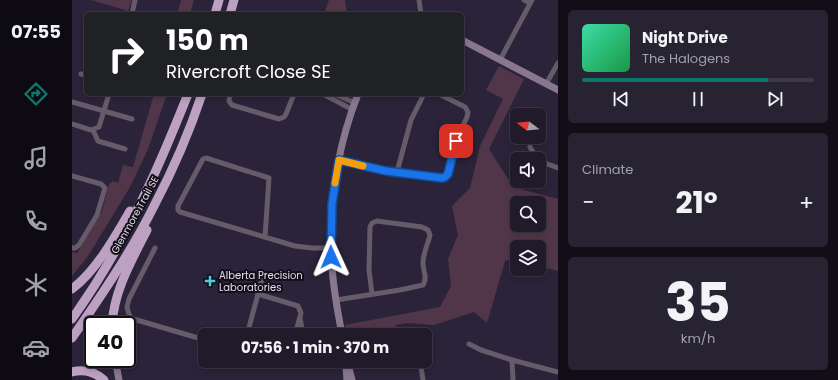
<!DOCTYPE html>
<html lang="en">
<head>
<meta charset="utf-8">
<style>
  :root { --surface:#201a2b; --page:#282333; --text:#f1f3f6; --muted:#a2a1a9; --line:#3d3847; --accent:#0f766e }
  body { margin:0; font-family:Poppins,sans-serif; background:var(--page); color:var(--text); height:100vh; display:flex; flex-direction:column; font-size:15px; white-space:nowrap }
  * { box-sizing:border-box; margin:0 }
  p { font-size:13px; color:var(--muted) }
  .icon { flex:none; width:22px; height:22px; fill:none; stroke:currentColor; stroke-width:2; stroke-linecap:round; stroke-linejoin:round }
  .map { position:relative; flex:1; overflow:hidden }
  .panel { display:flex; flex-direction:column; gap:10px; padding:10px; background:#120e18; width:280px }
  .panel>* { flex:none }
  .guide { position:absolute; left:12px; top:12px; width:380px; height:84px; border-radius:6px; box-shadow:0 2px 6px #0003,0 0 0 1px var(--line); background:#202124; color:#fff; overflow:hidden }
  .needle { width:26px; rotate:286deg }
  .controls { position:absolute; left:438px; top:108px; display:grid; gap:8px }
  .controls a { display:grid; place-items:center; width:36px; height:36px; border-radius:6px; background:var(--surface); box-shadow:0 2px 6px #0003,0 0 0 1px var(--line); font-size:20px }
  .speed { position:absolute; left:12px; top:316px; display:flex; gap:8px; font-size:20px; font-weight:700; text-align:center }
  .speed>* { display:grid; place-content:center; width:52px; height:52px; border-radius:50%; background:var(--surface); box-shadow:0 2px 6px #0003,0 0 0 1px var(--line); line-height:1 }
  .speed .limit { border:2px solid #111; border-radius:6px; background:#fff; color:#111 }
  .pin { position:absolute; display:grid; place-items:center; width:34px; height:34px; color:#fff; margin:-17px; border-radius:8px; box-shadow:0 2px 6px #0006 }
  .me { position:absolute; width:44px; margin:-22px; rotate:359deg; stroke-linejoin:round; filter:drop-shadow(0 0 3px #0008) }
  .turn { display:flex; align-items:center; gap:14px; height:84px; padding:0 16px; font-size:18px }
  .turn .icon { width:52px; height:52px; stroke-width:2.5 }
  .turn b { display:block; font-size:28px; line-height:34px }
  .big { font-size:30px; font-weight:700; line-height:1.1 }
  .panel .card { flex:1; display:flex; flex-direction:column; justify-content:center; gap:6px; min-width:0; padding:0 14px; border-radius:6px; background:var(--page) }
  .panel .dial { align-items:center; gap:0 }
  .dial b { font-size:52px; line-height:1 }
  .song { display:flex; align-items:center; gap:12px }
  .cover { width:48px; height:48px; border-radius:6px; background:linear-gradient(135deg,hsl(160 70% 55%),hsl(140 70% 35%)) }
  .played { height:4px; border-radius:2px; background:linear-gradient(90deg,var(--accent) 80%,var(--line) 80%) }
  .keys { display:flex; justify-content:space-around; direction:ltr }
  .heat { display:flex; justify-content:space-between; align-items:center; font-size:22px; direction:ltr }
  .trip { position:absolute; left:126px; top:328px; width:234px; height:40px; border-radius:6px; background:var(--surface); box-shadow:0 2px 6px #0003,0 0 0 1px var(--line); font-weight:700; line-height:40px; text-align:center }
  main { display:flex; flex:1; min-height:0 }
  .tabs { display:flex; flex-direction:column; width:72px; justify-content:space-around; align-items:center; background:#0d0a11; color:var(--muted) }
  .tabs .icon { width:28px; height:28px }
  .tabs .selected { color:var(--accent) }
  .tabs b { font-size:18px; color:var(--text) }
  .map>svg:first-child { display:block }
  .green { fill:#513649; fill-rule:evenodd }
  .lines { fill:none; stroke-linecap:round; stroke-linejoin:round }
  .street { stroke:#665b69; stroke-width:5 }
  .secondary { stroke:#89778d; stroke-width:7 }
  .highway { stroke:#bca1c3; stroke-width:9 }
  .route-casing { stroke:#114b97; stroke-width:10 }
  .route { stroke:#1a73e8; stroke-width:7 }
  .slow { stroke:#f59e0b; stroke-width:7 }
  .poi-dot { fill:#52cbd9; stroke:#120e18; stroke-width:1.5 }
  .labels { text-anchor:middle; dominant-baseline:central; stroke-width:4; stroke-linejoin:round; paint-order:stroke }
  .street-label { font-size:10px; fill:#e2ddec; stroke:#120e18 }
  .poi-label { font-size:10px; fill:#e2ddec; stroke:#120e18; text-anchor:start }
</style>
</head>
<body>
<main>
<nav class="tabs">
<b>07:55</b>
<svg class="icon selected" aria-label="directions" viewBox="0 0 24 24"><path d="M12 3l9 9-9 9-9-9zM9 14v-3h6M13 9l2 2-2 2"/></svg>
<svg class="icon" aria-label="music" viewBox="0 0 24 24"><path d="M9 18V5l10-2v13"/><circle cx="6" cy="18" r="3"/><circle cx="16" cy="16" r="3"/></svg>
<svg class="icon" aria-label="phone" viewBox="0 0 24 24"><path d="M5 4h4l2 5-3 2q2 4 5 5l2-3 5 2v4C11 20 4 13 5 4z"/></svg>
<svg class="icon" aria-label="climate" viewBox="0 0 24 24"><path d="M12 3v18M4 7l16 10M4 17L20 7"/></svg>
<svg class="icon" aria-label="car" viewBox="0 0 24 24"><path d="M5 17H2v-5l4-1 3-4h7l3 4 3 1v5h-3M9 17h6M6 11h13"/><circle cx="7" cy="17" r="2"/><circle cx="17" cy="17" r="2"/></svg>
</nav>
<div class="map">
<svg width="486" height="380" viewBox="0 0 486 380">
  <rect width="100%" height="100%" fill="#2b2339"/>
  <g class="green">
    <path d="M19 0H60L56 11Z"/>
    <path d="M109 0H122L118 14H105Z"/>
    <path d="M257 0H273L275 14H252Z"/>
    <path d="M427 66 452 79 417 149 441 187 486 199V271L467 266V247H445V260L441 259 433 261 415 323 402 312 362 325 335 323 324 325 326 335H275L273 325 368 307 379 286 376 259 386 235 380 206 398 188 408 146 431 99 414 90ZM445 203H467V225H445Z"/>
    <path d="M82 94H95L76 149 58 187 16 256 0 276V252L5 253 30 211 37 184 41 181 46 183 51 165 61 167Z"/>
  </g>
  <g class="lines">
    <g class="street">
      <path d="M347 0 349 14"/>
      <path d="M452 0 458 3"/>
      <path d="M60 14 63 0"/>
      <path d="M428 60 460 0"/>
      <path d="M9 74 14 75"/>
      <path d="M474 84 486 63"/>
      <path d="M158 94 157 101 160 105 207 119 212 117 214 114 222 94"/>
      <path d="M251 94 281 110"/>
      <path d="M263 94 283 103"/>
      <path d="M0 102 60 119"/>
      <path d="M0 124 19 130 27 127 37 94"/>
      <path d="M21 130 26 141 53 149"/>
      <path d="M458 147 465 159"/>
      <path d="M267 160 313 171 368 178 373 177 375 174 384 141 395 117 396 112 393 107 367 94"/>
      <path d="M467 161 486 168"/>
      <path d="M325 172 339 120 352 94"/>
      <path d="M0 176 29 184 33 188 25 215 7 245 3 248H0"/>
      <path d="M193 237 197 178 134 158 131 159 106 206V210L108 212 223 246 240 248H259"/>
      <path d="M83 248 57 299 55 307 58 318 133 340"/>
      <path d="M186 294 226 306 229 313 223 335"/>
      <path d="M264 300 328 290 351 285C356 278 351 271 351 263 351 253 356 244 358 235L356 230 350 227 305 221 300 223 298 227 297 270 300 294"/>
      <path d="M228 318 231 335"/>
      <path d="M175 335 190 279"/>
      <path d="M397 344 409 350 440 360"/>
      <path d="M208 361 238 364 264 361"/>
      <path d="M348 361 351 380"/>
      <path d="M441 380 440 360 486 372"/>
    </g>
    <g class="secondary">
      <path d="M390 40 486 90"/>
      <path d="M47 325 49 322 58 318"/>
      <path d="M270 335C266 312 261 289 260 265 256 207 265 148 286 94"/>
      <path d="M43 359 47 380"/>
      <path d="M275 361 280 380"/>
      <path d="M274 367 275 380"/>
    </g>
    <g class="highway">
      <path d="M143 14 147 0"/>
      <path d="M158 14 162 0"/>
      <path d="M0 289C24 271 43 237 58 211"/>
      <path d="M0 319C27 281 51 240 71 198 88 164 102 129 116 94"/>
      <path d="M40 325C42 290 60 260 75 230"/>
      <path d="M0 338C29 296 59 252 82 206 101 170 117 133 130 94"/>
      <path d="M0 372C12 369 23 372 32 380"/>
    </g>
  </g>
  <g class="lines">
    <g class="route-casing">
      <path id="route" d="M259 257 260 204 267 160 314 171 370 178 373 177 376 174 384 141"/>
    </g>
    <use href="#route" class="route"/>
    <path class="slow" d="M263 183 267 160 291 166"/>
  </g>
  <path class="poi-dot" d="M136 275h4v4h4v4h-4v4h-4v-4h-4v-4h4z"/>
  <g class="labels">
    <g class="street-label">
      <text transform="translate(63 215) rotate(-61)">Glenmore Trail SE</text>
    </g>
    <g class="poi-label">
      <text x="147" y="275">Alberta Precision<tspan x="147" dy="12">Laboratories</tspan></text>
    </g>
  </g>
</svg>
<div class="controls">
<a><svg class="needle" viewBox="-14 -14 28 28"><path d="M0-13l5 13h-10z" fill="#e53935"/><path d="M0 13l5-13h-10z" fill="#a2a1a9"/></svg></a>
<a><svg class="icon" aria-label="sound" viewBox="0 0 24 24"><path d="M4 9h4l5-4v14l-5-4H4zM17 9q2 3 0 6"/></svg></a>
<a><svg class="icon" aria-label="search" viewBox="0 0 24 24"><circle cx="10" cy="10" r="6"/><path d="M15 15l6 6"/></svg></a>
<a><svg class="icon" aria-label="layers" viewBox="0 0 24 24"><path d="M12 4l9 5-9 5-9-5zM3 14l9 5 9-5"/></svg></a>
</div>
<div class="speed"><div class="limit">40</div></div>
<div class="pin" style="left:384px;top:141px;background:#d93025"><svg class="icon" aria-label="arrive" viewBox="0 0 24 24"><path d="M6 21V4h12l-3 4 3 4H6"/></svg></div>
<svg class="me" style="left:259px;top:257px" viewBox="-20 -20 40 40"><path d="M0-17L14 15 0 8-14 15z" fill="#1a73e8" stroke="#fff" stroke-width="4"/></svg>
<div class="trip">07:56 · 1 min · 370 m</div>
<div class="guide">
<div class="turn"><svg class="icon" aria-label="right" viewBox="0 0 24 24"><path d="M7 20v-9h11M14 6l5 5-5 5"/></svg><div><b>150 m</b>Rivercroft Close SE</div></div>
</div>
</div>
<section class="panel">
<div class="card">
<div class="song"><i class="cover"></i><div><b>Night Drive</b><p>The Halogens</p></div></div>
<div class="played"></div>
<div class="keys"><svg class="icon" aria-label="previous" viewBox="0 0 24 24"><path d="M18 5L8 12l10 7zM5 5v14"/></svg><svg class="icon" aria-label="pause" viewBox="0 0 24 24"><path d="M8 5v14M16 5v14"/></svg><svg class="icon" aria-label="next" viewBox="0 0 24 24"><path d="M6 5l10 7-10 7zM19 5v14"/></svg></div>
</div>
<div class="card"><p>Climate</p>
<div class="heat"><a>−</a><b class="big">21°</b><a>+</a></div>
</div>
<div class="card dial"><b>35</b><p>km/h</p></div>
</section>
</main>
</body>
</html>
